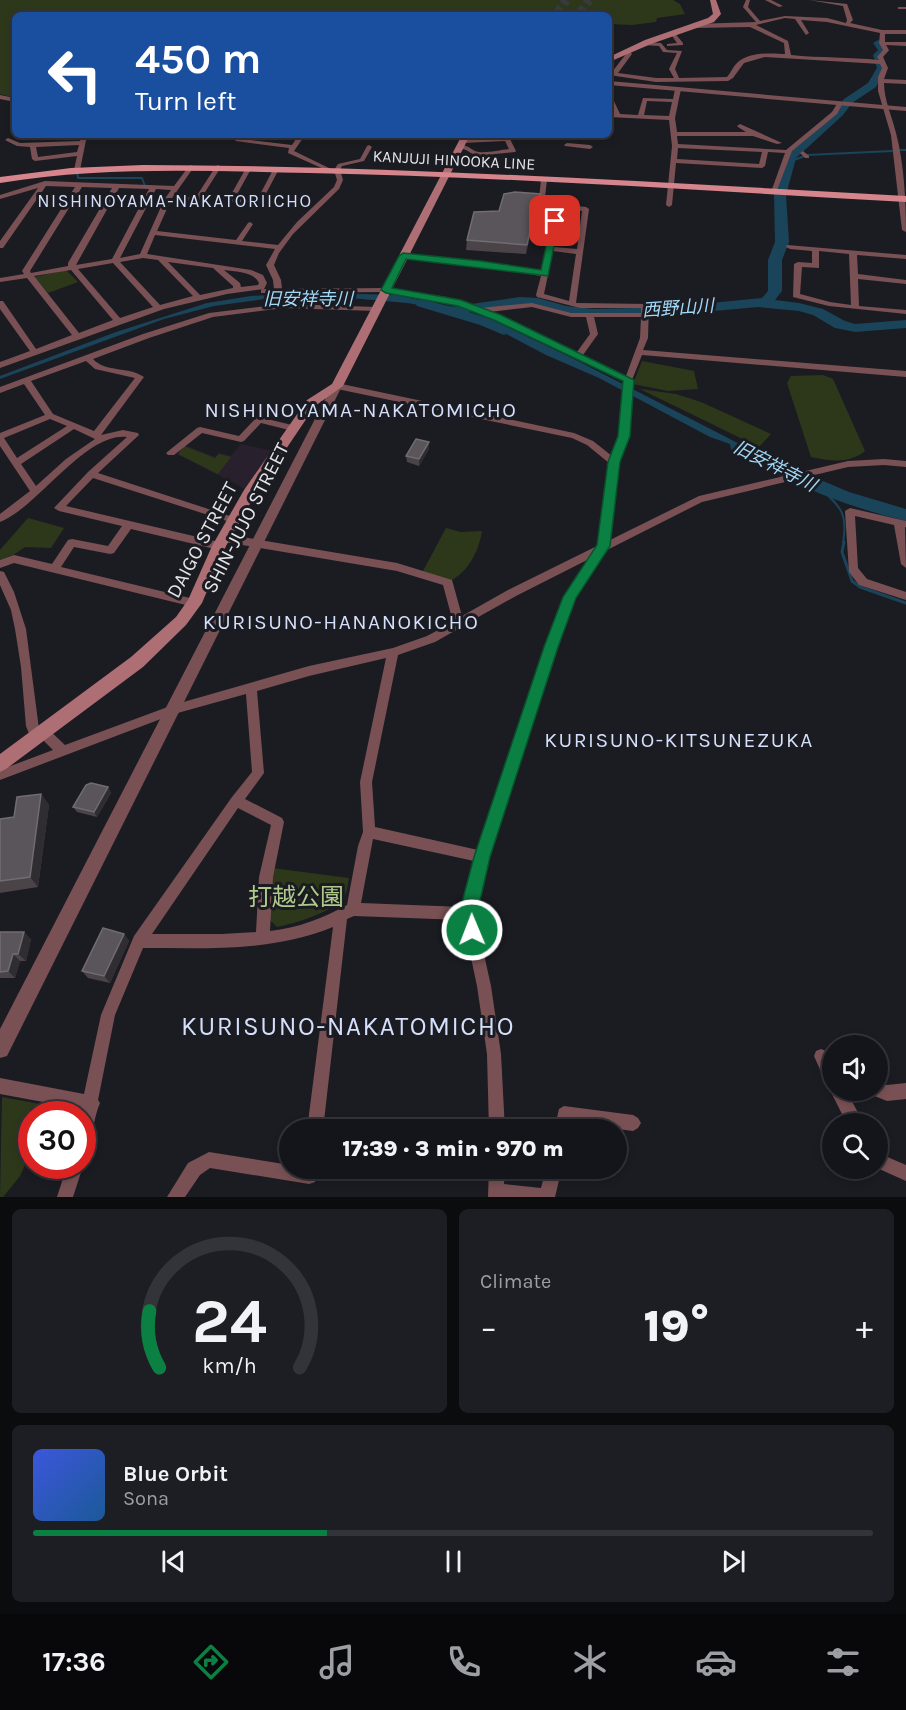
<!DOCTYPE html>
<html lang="en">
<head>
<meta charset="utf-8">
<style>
  :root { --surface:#14151a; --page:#1d1e23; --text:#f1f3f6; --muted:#9d9fa2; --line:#333439; --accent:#0b8043 }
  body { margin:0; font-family:Karla,"Noto Sans JP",sans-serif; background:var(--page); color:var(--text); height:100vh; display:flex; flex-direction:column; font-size:22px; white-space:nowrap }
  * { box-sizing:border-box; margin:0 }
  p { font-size:20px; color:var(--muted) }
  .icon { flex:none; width:33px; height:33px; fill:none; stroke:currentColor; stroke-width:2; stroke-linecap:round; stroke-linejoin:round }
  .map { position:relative; height:1197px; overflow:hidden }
  .details { display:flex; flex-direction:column; gap:12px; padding:12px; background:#0b0c0e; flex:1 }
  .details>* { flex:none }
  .guide { position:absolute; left:12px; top:12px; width:600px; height:126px; border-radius:9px; box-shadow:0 3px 9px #0003,0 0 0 2px var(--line); background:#1a4fa0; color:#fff; overflow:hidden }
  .controls { position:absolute; left:822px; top:1035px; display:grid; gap:12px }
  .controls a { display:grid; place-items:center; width:66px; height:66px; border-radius:50%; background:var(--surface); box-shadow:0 3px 9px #0003,0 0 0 2px var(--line); font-size:30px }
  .speed { position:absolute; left:18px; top:1101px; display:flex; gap:12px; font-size:30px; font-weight:700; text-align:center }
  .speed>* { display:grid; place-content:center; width:78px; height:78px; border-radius:50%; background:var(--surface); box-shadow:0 3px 9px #0003,0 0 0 2px var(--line); line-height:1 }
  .speed .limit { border:9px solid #d22; background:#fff; color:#111 }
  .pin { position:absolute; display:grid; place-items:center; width:51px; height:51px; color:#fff; margin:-26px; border-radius:12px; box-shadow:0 3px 9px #0006 }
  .me { position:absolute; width:66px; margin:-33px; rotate:359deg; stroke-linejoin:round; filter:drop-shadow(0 0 4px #0008) }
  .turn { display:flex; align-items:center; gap:21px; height:126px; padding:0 24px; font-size:27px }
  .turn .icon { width:78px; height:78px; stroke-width:2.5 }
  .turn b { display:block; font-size:42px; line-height:51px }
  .big { font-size:45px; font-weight:800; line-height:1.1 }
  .details .widget { flex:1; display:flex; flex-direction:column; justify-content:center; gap:9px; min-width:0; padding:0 21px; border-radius:9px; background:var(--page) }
  .details .dial { align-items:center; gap:0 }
  .dial svg { height:156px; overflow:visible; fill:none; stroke:var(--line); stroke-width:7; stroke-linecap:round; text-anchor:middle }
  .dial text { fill:var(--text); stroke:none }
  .song { display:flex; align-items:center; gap:18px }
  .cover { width:72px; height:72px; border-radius:9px; background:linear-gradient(135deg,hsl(230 70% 55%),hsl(210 70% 35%)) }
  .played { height:6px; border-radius:3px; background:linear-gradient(90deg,var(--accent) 35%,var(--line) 35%) }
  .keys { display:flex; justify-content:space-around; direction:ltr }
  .heat { display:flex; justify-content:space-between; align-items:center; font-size:33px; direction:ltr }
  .details .tiles { flex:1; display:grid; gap:12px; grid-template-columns:1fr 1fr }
  .widget:last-child { grid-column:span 2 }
  .trip { position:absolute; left:279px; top:1119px; width:348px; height:60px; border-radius:30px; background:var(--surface); box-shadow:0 3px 9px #0003,0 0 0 2px var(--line); font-weight:800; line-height:60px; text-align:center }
  .menu { display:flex; height:96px; justify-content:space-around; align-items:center; background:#08080a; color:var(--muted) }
  .menu .icon { width:42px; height:42px }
  .menu .current { color:var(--accent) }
  .menu b { font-size:27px; color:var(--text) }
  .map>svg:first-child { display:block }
  .education { fill:#29202e }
  .green { fill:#2d381b }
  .water { fill:#1a4459 }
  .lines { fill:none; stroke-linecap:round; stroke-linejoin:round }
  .stream-far1 { stroke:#1a4459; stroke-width:2 }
  .stream { stroke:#1a4459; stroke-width:3 }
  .river { fill:#1a4459; fill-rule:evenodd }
  .motorway-tunnel { stroke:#393a40; stroke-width:9; stroke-dasharray:9 4.5; stroke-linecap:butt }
  .minor { fill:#795154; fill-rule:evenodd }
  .tertiary { fill:#795154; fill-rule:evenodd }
  .secondary { fill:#ad6e74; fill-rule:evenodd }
  .primary { fill:#d6858c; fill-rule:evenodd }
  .wall { fill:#4a4449 }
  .shaded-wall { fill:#302d32 }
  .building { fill:#5a555a; stroke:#706c71; stroke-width:1.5 }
  .route { fill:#0b8043; stroke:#07532c; stroke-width:1.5 }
  .labels { text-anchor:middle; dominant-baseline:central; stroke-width:6; stroke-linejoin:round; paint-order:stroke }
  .far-street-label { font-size:16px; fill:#e4e5e9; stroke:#1b1c22 }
  .far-neighbourhood-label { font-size:18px; letter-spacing:1.5px; fill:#d5dffb; stroke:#1b1c22 }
  .far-water-label { font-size:18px; font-style:italic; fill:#a2d8f7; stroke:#1b1c22 }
  .street-label { font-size:20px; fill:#e4e5e9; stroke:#1b1c22 }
  .neighbourhood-label { font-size:21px; letter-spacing:1.5px; fill:#d5dffb; stroke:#1b1c22 }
  .near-park-label { font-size:24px; fill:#b0ca8c; stroke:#1b1c22 }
  .near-neighbourhood-label { font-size:26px; letter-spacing:1.5px; fill:#d5dffb; stroke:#1b1c22 }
</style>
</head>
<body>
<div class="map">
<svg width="906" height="1197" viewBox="0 0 906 1197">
  <rect width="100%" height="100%" fill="#1b1c22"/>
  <path class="education" d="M241 444 273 451 245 489 177 454 184 445 215 457 219 453 231 456Z"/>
  <g class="green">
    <path d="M0 0H673L680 4 685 14 657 18 656 22 632 25 609 24V15H566L543 12 510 15H15V98L0 94Z"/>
    <path d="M66 270 78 282 48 293 34 277Z"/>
    <path d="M642 361 694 371 698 389 668 391 633 384Z"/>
    <path d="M823 375 833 379 865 451C849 464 831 461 811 457L787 383 791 376Z"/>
    <path d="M640 389 676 394 701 402 771 434 759 447Z"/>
    <path d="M184 446 215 458 219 454 231 457 218 474 178 454Z"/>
    <path d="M28 518 64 528 51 548 25 547 13 555 0 560V550Z"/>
    <path d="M446 528 460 532 482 531C479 551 468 573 448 582L422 573Z"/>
    <path d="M272 868 349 878C348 884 347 892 344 897 331 913 296 923 277 927L269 919Z"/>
    <path d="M2 1097 61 1108 62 1110 58 1114H32L31 1152 20 1176 3 1197H0Z"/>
  </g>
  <path class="water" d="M322 293 396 295 454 307 490 319 574 359 810 480 799 484 756 458 731 449 730 444 710 437 599 378 546 355 506 334H501L492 328V325L457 311 407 303 339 297 272 298 214 306 164 319 0 379V376L116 332 207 303 251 296Z"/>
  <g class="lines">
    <g class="stream-far1">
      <path d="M897 150H906"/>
      <path d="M789 162 807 155 892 151"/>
      <path d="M77 171 78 178H142L145 186"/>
      <path d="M821 489C841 507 848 514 843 543"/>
    </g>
    <path class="stream" d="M844 542 842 552 852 581 860 587 906 603"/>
    <g class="river">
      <path d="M878 40 881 41 889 51 883 56 887 68 876 87 852 103 843 115 796 158 786 195 789 242 782 260V291L775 300 799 303 823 309 845 321 855 324 906 320V328L855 332 835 328 813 315 799 311 758 307 670 315 594 317 520 305 468 312 509 328 511 331 504 335 480 325 417 306 415 303 422 299 450 307 520 297 538 298 566 306 594 309 670 307 762 298 768 291V260L775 242 774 195 784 157 835 111 844 99 868 83 877 68 873 55 878 50 873 43Z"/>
      <path d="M783 464 849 492 906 509V521C861 510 818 495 777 474L774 470 777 466Z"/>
    </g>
    <g class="motorway-tunnel">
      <path d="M556 15 566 0"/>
      <path d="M579 15 589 0"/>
    </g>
    <g class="minor">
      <path d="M746 0H750L748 7 760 21 785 16 827 18 846 23 847 20 843 6 809 0 847 4 853 20 850 23 882 30H906V34H885V42H906V46L886 45 889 50 883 57 888 68 884 79 906 80V84L884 83C884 100 892 116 896 133 904 163 906 201 906 232L902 230 891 135 878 91V77L882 68 880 64 765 57 744 63 733 78 728 81 656 82 609 75V71L612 72 626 54 625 52 628 50 632 54 618 73 656 78H674L669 69 677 53 663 52 659 46 642 45 644 42 661 43 667 50 682 51 675 69 679 78 727 77C731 73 733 66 738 62 750 52 771 53 785 54L784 43 750 27 693 28 690 26 693 24 756 22 743 7ZM785 18 795 19 806 35 809 33 801 20 827 22 880 33 879 43 883 50 877 57 879 60C849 57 820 58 791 55L788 41 756 25Z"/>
      <path d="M765 0H771L783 6 779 7Z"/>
      <rect x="898" y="7" width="8" height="2"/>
      <path d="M673 31 683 43V45L667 46V44L677 43 670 33Z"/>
      <path d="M678 87 681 89 675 118 677 132H746L738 127 737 126 740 124 782 143 777 144 753 136H677L678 144 786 150 832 112 838 102 843 103 837 114 792 151 776 193 771 192 785 153 768 152 765 166 762 168 676 163 672 205 669 207 666 205 672 146 669 120 609 117V113H614L609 103V95L612 97 620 114 638 115 643 98 673 99 675 89ZM647 101 672 102 669 116 644 115ZM678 148 762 152 759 164 677 159Z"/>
      <path d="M0 95 15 98V102L0 99Z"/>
      <path d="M81 135H87L80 170 77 172 74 170 77 156 35 161 32 159 30 147 17 146 5 140 8 138 20 143 80 141ZM79 145 77 152 38 157 36 147Z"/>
      <path d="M239 135H245L242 139 292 145 296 139 286 135 302 137 303 138 294 151 331 169 326 170 288 153 289 148 236 141 235 140Z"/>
      <path d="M507 137 510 139 516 151 515 152 476 156 466 150 457 147C468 142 470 151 479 152 488 153 500 150 509 149L505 141 463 143 460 141 463 139Z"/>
      <path d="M567 143 590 145 593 147 590 149 565 146 564 145Z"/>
      <path d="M369 145 372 147 364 161 342 166 340 170 343 180 339 189 293 234 279 253 274 265 281 280 282 289 386 288 447 297 480 308 532 303 571 313H641V308H580L537 297 536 295 541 276 487 268 479 265 403 258 399 256 403 254 481 261 489 264 542 271 554 207 539 198 541 180 544 178 547 180 545 197 560 204 586 207 589 209 576 303 649 304 648 338 643 350 906 371V377L642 355 632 380 628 436 619 462 610 540 699 496 848 461 884 459 906 461V467L884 465 848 467 702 502 607 550 575 598 488 857 475 914 491 986 501 1054 505 1130H489L487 1054 477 986 463 920 354 916 347 919 323 1130H307L333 927C272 952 208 948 143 948L115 1015 98 1100 100 1103C94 1117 93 1133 88 1148L82 1150V1114H80L81 1109 0 1094V1078L84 1094 101 1015 134 936 232 797 252 772 246 694 174 714 0 780V770L53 750 41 738 36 742 32 741 26 726 21 667 15 629 11 610 0 585V571L4 572 14 592 26 629 39 729 43 727 47 728 65 745 173 705 309 666 393 648 427 636 453 622 443 585 397 571 224 542 219 538 220 535 224 534 397 563 452 580 462 616 508 590 599 545 609 463 587 445 572 438 337 389 333 386 334 384 337 383 574 433 593 441 612 456 620 436 624 381 495 319 446 301 386 292 264 293H261V289H274L273 280 266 265 275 249 155 235 147 254 251 270 263 275 267 283 264 289 227 294 164 309 0 368V362L30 351 0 309V301H3L36 349 72 335 27 278 0 282V278L24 274 22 271 75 187 46 186 3 248H0V241L38 188 0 199V195L45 181 174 186 189 166 191 165 194 167 172 198 196 197 216 166 218 165 221 167 200 200 170 202 157 231 236 240 248 223 250 222 253 224 242 241 278 245 297 222 334 187 337 180 334 170 338 164 360 159 367 146ZM82 187 112 188 68 263V266L31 273 30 271ZM119 188 149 189 112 259 76 265ZM156 189 171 190 164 200 140 254 120 258ZM561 208 582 211 577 249 554 247ZM553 251 576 254 569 301 544 294ZM143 258 158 260 193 296 160 305 120 262ZM168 262 213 268 233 286V288L200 295ZM113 263 153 307 120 318 78 269ZM71 270 113 320 79 333 34 276ZM224 270C236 272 253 271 259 283L258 285 241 287 240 283ZM532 307 571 317H586L590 334 577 352 490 312ZM594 317H641L640 338 626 376 583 355 598 334ZM591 558 565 597 478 850 375 827 372 782 398 655 435 642 458 629 463 628 464 625 516 596ZM386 658 360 782 363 832 358 846 347 905C323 918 298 928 270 931L273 877 284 822 282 818 245 799 264 773 257 691 309 676ZM238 808 271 825 259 877 256 932 222 934H152ZM373 839 474 861 463 907 361 903Z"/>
      <path d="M803 151 809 156V158H805L800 153Z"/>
      <path d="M246 168 251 169 235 198 257 200 274 168 279 169 261 203 231 202 228 200Z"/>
      <path d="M787 245 906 255V259L857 255 858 274 906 280V284L858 279 859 306 906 310V314L829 306 793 297 794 264 798 262 812 263V251L790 249 786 247ZM819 251 849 254 851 305 830 302 800 294 802 267 819 268Z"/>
      <path d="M284 304 376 307 380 309 376 311 284 308 213 317 149 338 93 359C106 373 129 366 144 377L101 435 123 430 138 433 139 435 98 473 236 518 238 520 233 523 93 478 66 506 219 542 224 546 219 550 131 529 114 553 110 554 74 547 61 567 194 599 198 600 199 603 198 606 194 607 14 563 0 568V560L14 555 52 564 68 540 72 539 108 546 122 526 59 511 54 508 88 472 127 437C86 431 37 508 0 522V514L30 491 0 446V433L45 415 24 384 0 393V387L143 334 209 313ZM86 361 95 369 135 378 94 431 53 414 31 381ZM50 419 67 426 17 458 4 438ZM74 429 95 439 66 459 36 486 21 464Z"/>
      <path d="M259 417 296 426 297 428 293 431 261 423 244 441 241 442 202 433 174 455H168L166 453 197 428 200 427 239 436 256 418Z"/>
      <path d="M850 508 906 521V527H905L906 568 901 564 894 525 855 516 858 568 867 579 906 592V600L859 585 849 572 845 511Z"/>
      <path d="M821 1049 826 1051 832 1064V1090H846L864 1124H847L830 1090 832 1087 827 1085 814 1056 816 1051Z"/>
      <path d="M878 1083 887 1085 906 1083V1099L887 1101 872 1095 870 1090H878Z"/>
      <path d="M564 1106 633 1115 638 1118 641 1123 638 1128 633 1131 571 1123 570 1130H554L559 1109Z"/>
      <path d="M209 1152 290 1165V1168H318L315 1182 309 1184 210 1168 200 1175 185 1197H167L188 1163Z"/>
      <path d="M878 1153 906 1165V1181L877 1168Z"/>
      <path d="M82 1165 83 1166 73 1197H57L67 1166Z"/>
      <path d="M489 1168H505L504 1184 541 1188 546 1168H562L555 1197H488Z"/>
    </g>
    <g class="tertiary">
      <path d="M609 81 906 107V111L609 85Z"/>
      <path d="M337 383 342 386 7 1056 0 1058V1029L332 386Z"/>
    </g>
    <g class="secondary">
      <path d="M710 0H716L721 14 714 22 651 44 609 62V57L645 40 708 18 713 14Z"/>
      <path d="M462 135H470L343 386 315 406 255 495 226 546 202 603 186 625 143 667 6 769 0 772V754L131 657 176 617 188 600 212 546 244 490 307 400 332 384Z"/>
    </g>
    <path class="primary" d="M143 165C398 166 652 182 906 196V202C707 191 508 177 309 173 206 171 103 166 0 183V177L71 168Z"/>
  </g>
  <g class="wall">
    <path d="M541 194 540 203 536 210 526 254 466 250 467 240 499 211Z"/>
    <path d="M429 449 419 466 407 462 406 456Z"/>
    <path d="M108 787 111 793 97 817 77 812 73 807Z"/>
    <path d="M41 794 49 805 38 887 0 893V819L14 817Z"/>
    <path d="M0 932 31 939 26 961H20L15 978H0Z"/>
    <path d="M124 934 129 941 110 983 88 978 82 971Z"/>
  </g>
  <g class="shaded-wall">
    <path d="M541 194 540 203 536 210 526 254 527 245 537 200Z"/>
    <path d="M429 442V449L419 466V459Z"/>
    <path d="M108 787 111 793 97 817 94 812Z"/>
    <path d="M41 794 49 805 38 887 30 877Z"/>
    <path d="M24 932 31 939 26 961 18 954Z"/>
    <path d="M124 934 129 941 110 983 104 976Z"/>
    <path d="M13 954 20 961 15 978 8 971Z"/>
  </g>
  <g class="building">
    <path d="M515 192 541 194 537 200 527 245 467 240 474 212 499 211 504 194Z"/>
    <path d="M416 439 429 442 419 459 406 456Z"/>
    <path d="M91 783 108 787 94 812 73 807 86 785Z"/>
    <path d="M41 794 30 877 0 881V819L14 817 17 797Z"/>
    <path d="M103 928 124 934 104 976 82 971Z"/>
    <path d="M0 932H24L18 954H13L8 971 0 972Z"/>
  </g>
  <path class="route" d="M552 219 559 221 548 276 406 259 392 288 461 300 501 315 634 380 630 436 620 462 610 546 576 598 558 647 490 857 477 914 481 930 478 937 472 939 466 937 459 914 474 857 544 647 563 597 597 545 608 462 618 436 623 381 494 320 458 306 386 293 381 290 399 256 403 253 481 261 541 270Z"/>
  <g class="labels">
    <g class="far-street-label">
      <text transform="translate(454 160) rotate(3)">KANJUJI HINOOKA LINE</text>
    </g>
    <g class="far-neighbourhood-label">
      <text x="175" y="201">NISHINOYAMA-NAKATORIICHO</text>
    </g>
    <g class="far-water-label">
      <text x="308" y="299">旧安祥寺川</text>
      <text transform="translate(678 308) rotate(-4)">西野山川</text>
      <text transform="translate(775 466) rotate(27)">旧安祥寺川</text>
    </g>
    <g class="street-label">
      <text transform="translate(246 518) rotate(-63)">SHIN-JUJO STREET</text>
      <text transform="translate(202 540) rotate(-62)">DAIGO STREET</text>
    </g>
    <g class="neighbourhood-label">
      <text x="361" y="410">NISHINOYAMA-NAKATOMICHO</text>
      <text x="341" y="622">KURISUNO-HANANOKICHO</text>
      <text x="679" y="740">KURISUNO-KITSUNEZUKA</text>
    </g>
    <g class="near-park-label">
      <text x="296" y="897">打越公園</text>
    </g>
    <g class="near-neighbourhood-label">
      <text x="348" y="1026">KURISUNO-NAKATOMICHO</text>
    </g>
  </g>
</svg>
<div class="controls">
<a><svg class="icon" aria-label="sound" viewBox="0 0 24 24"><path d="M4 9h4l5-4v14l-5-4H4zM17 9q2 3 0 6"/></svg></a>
<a><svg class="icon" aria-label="search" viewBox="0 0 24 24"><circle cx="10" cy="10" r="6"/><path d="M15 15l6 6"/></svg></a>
</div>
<div class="speed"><div class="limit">30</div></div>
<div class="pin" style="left:555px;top:221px;background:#d93025"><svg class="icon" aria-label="arrive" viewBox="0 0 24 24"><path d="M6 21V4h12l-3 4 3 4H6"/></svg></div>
<svg class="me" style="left:472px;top:930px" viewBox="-20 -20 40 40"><circle r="17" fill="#0b8043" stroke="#fff" stroke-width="3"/><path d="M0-11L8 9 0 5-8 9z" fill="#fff"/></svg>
<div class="trip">17:39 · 3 min · 970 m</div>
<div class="guide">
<div class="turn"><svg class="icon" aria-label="left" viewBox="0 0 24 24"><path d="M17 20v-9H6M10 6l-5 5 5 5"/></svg><div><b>450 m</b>Turn left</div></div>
</div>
</div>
<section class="details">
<div class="tiles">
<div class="widget dial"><svg viewBox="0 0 100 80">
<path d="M14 69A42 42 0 1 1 86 69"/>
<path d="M14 69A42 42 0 0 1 9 40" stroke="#0b8043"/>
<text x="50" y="56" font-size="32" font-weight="700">24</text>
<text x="50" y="72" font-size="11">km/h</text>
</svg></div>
<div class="widget"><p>Climate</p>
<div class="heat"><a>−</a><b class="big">19°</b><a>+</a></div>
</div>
<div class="widget">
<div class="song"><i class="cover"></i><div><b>Blue Orbit</b><p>Sona</p></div></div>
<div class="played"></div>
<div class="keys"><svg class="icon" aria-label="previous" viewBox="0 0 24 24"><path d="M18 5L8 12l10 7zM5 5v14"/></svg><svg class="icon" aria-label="pause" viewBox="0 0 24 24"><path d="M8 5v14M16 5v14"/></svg><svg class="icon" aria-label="next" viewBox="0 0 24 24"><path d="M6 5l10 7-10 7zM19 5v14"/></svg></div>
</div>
</div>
</section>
<nav class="menu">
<b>17:36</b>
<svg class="icon current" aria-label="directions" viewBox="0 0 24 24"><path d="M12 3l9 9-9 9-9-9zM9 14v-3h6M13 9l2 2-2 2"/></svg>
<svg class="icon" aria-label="music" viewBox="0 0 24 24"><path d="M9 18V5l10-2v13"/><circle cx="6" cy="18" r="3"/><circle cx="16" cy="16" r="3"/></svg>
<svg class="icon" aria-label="phone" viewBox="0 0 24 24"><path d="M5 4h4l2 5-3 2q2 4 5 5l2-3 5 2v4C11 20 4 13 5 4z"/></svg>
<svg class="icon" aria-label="climate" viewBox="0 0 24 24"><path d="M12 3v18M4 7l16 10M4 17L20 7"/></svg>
<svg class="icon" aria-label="car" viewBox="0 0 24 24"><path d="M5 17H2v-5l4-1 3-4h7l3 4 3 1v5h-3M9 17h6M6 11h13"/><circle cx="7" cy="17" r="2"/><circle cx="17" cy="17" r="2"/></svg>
<svg class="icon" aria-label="filters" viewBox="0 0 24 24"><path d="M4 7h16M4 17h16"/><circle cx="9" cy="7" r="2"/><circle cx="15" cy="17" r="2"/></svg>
</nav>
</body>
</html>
